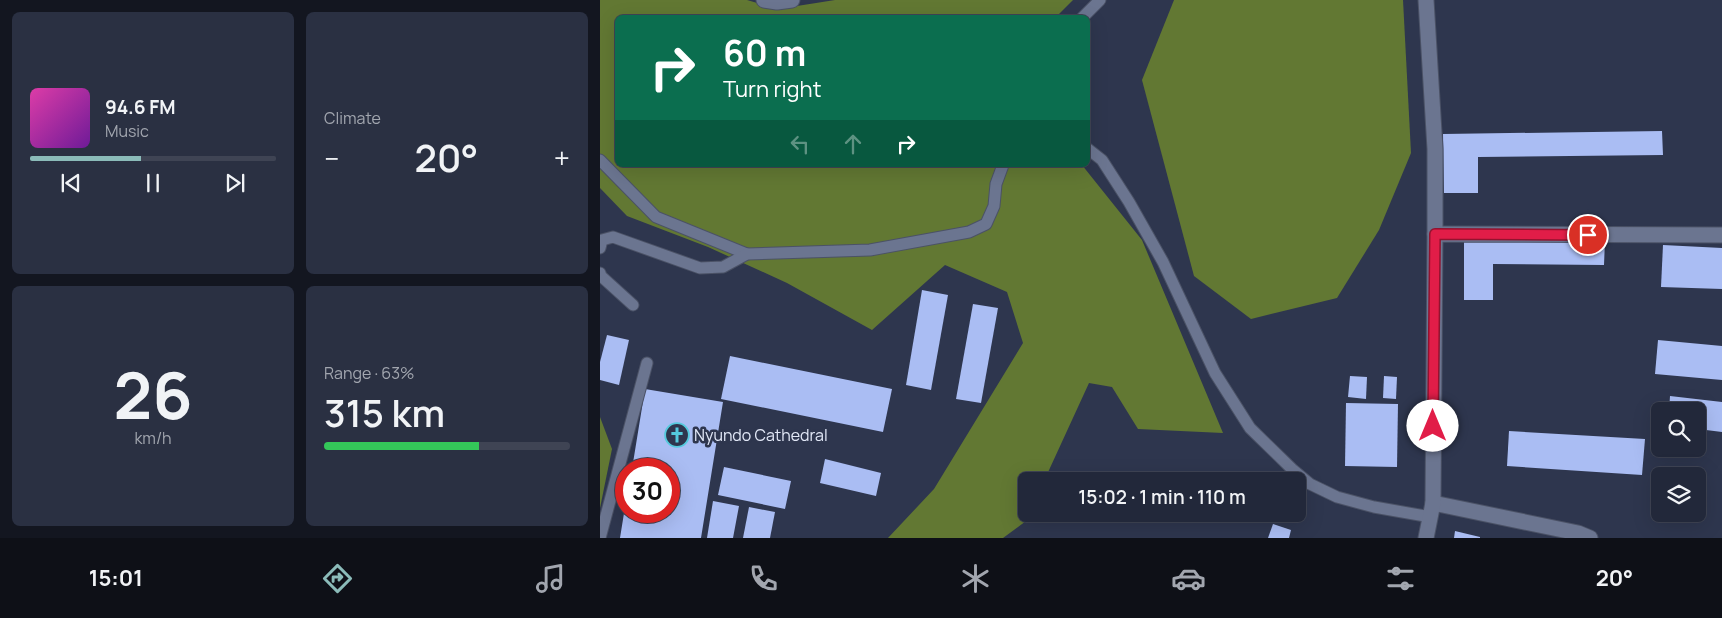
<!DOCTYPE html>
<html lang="en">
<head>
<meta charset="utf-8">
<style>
  :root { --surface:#22283a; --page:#2a3042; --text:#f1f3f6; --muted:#a2a6af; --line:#3f4454; --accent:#8bbbb9 }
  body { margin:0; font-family:Manrope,sans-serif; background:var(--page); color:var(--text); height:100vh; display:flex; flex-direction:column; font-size:19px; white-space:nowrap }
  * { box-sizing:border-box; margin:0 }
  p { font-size:16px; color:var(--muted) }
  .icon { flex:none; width:28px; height:28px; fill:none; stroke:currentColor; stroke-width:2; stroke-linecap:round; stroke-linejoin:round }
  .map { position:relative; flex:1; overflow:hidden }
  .side { display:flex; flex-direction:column; gap:12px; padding:12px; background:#131620; width:600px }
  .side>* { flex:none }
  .top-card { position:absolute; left:15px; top:15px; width:475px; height:152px; border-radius:8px; box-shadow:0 5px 20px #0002,0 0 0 1px var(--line); background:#0b6e4f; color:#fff; overflow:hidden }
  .controls { position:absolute; left:1051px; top:402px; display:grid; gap:10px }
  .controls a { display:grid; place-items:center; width:55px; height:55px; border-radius:8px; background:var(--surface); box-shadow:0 5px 20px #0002,0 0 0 1px var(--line); font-size:25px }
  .speed { position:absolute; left:15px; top:458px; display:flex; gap:10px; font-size:25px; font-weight:700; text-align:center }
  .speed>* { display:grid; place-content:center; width:65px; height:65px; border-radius:50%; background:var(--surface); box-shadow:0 5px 20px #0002,0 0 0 1px var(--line); line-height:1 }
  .speed .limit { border:8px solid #d22; background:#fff; color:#111 }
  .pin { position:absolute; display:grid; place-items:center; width:42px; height:42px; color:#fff; margin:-21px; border:2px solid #fff; border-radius:50%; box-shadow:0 1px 5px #0007 }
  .me { position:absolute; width:55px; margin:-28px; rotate:0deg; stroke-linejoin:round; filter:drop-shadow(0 0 4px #0008) }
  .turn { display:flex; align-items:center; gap:18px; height:105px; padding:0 25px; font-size:22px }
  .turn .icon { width:65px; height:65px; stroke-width:2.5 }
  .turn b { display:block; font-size:35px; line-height:42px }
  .lanes { display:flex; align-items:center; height:48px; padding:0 25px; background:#0003; justify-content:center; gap:25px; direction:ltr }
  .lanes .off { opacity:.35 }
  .big { font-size:38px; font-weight:600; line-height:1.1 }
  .side .card { flex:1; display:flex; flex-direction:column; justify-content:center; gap:8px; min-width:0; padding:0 18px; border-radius:8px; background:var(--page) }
  .side .dial { align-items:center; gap:0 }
  .dial b { font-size:65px; line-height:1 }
  .song { display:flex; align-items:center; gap:15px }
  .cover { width:60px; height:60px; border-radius:8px; background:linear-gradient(135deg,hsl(320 70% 55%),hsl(280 70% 35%)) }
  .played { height:5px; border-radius:2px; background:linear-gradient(90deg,var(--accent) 45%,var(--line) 45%) }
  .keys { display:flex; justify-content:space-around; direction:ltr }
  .heat { display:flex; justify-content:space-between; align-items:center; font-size:28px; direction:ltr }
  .charge { height:8px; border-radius:4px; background:linear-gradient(90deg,#34c759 63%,var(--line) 0) }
  .side .tiles { flex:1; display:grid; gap:12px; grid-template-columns:repeat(2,1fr) }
  .trip { position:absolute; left:418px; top:472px; width:288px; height:50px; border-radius:8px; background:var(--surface); box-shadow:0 5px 20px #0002,0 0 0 1px var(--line); font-weight:600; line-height:50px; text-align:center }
  .tabs { display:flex; height:80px; justify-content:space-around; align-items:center; background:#0e1017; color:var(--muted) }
  .tabs .icon { width:35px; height:35px }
  .tabs .active { color:var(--accent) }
  .tabs b { font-size:22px; color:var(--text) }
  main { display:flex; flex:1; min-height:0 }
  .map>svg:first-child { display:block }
  .forest { fill:#627833 }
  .building { fill:#aabdf3 }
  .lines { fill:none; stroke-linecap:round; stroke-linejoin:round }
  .lane-casing { stroke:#4b5266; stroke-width:13 }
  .street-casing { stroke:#4b5266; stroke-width:17 }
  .lane { stroke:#6b7590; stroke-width:11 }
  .street { stroke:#6b7590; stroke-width:15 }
  .route-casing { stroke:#92132f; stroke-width:12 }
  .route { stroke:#e11d48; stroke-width:9 }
  .labels { text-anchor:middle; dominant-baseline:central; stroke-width:5; stroke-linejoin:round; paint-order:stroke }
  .poi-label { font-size:16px; fill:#e2e8f7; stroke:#2e364e; text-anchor:start }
</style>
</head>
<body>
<main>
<section class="side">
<div class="tiles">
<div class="card">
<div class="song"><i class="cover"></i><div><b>94.6 FM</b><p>Music</p></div></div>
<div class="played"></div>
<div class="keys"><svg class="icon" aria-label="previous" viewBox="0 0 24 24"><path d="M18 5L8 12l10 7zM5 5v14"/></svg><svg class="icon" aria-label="pause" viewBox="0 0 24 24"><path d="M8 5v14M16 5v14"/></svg><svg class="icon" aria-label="next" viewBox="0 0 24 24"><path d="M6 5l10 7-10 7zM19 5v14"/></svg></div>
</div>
<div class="card"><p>Climate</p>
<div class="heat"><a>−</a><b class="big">20°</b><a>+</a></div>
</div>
<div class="card dial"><b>26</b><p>km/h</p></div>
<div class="card"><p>Range · 63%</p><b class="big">315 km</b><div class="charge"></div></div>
</div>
</section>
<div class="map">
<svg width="1122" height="538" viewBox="0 0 1122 538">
  <rect width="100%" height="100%" fill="#2e364e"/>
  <g class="forest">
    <path d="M0 0H147L178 9 235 0H473L455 18H18V165H482L542 240 623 433 538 429 512 387 489 383 444 481H426V514H429L426 521 403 538H288L334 489 423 343 407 292 345 265 272 330 187 283 108 247 27 216 0 188Z"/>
    <path d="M574 0H803L811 153 779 230 737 298 651 319 594 276 542 80Z"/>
    <path d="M0 417 12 449 0 508Z"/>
  </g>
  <g class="building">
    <path d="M1062 131 1063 155 878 157V193H844L843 134Z"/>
    <path d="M864 240H1005L1004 265 893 264V300H864Z"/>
    <path d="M1063 245 1122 248V289L1061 287Z"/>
    <path d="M322 290 348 295 331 390 306 385Z"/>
    <path d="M373 304 398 308 381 403 356 399Z"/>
    <path d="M7 335 29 340 19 385 0 380V362Z"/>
    <path d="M1058 340 1122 346V380L1055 374Z"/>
    <path d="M130 356 292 389 283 432 121 399Z"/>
    <path d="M750 376 767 377 766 399 748 397Z"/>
    <path d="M784 376 797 377 796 399 783 398Z"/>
    <path d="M45 389 123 402 101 538H20L25 507 26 511H69V469H32Z"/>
    <path d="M1070 396 1122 402V432L1098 429V411H1069Z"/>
    <path d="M746 403 798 404 797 467 745 466Z"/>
    <path d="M909 431 1045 439 1042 475 907 466Z"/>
    <path d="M225 459 281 473 276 496 220 483Z"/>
    <path d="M124 467 191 481 185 509 118 495Z"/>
    <path d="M113 501 139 506 133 538H107Z"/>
    <path d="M149 507 175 512 170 538H143Z"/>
    <path d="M673 524 691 530 689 538H668Z"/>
    <path d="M855 531 880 537V538H854Z"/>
  </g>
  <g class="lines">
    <g class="lane-casing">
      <g id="lane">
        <path d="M482 18 500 0"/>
        <path d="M488 149 502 160 529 202 563 262 615 373 650 428 692 469 710 484 737 497 774 507 831 517"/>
        <path d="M0 160 56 217 147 254"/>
        <path d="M0 248 2 240 13 237 100 268 123 267 147 254 270 250 369 232 386 224 394 206 396 184 403 165"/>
        <path d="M0 273 1 276 33 305"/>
        <path d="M0 538 47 363"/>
      </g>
    </g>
    <g class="street-casing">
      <g id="street">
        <path d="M164 0 177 2 192 0"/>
        <path d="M826 0 835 149V234"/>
        <path d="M833 503 978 533 990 538"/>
        <path d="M826 538 833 503 835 234 1122 235"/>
      </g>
    </g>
    <use href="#lane" class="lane"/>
    <use href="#street" class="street"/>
  </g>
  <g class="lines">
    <g class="route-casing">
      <path id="route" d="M833 426 835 234 988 235"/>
    </g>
    <use href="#route" class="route"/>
  </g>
  <defs>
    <g id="church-ring" transform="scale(1.25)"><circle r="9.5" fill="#2e364e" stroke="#54cadd" stroke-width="1.5"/><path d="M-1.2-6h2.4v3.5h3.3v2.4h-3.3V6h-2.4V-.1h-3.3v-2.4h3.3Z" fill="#54cadd"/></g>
  </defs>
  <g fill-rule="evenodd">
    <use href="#church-ring" x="77" y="435"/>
  </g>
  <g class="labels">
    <g class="poi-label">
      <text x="94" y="435">Nyundo Cathedral</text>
    </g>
  </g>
</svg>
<div class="controls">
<a><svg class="icon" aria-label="search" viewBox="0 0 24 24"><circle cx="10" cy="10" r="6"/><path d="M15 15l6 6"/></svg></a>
<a><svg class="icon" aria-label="layers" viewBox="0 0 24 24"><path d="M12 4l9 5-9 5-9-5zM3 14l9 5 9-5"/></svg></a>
</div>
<div class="speed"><div class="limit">30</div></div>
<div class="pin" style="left:988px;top:235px;background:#d93025"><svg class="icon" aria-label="arrive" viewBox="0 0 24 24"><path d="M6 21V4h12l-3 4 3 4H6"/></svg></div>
<svg class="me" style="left:833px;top:426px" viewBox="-20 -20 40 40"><circle r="19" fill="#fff"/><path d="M0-13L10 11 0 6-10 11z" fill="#e11d48"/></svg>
<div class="trip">15:02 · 1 min · 110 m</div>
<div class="top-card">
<div class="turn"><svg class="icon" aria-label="right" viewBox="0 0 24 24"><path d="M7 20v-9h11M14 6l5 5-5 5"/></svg><div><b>60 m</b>Turn right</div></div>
<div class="lanes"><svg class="icon off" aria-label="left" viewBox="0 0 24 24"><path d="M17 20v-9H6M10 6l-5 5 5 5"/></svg><svg class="icon off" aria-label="ahead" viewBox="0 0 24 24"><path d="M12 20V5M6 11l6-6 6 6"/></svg><svg class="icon" aria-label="right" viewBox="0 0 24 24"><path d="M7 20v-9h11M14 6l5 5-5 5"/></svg></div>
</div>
</div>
</main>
<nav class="tabs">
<b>15:01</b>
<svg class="icon active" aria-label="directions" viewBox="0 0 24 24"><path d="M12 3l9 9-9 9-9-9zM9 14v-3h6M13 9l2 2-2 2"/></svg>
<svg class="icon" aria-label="music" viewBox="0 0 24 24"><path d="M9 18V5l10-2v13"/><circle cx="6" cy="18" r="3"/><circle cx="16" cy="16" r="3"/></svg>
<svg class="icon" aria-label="phone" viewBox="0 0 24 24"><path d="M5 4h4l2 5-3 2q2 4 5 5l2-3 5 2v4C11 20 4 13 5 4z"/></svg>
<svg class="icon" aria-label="climate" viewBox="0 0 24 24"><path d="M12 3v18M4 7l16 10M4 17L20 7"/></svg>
<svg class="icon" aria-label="car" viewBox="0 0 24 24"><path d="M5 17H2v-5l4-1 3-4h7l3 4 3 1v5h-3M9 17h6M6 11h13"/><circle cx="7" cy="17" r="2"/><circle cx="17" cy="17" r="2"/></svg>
<svg class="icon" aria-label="filters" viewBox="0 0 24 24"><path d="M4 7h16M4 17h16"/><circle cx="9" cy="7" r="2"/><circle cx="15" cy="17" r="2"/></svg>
<b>20°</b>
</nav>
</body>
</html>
